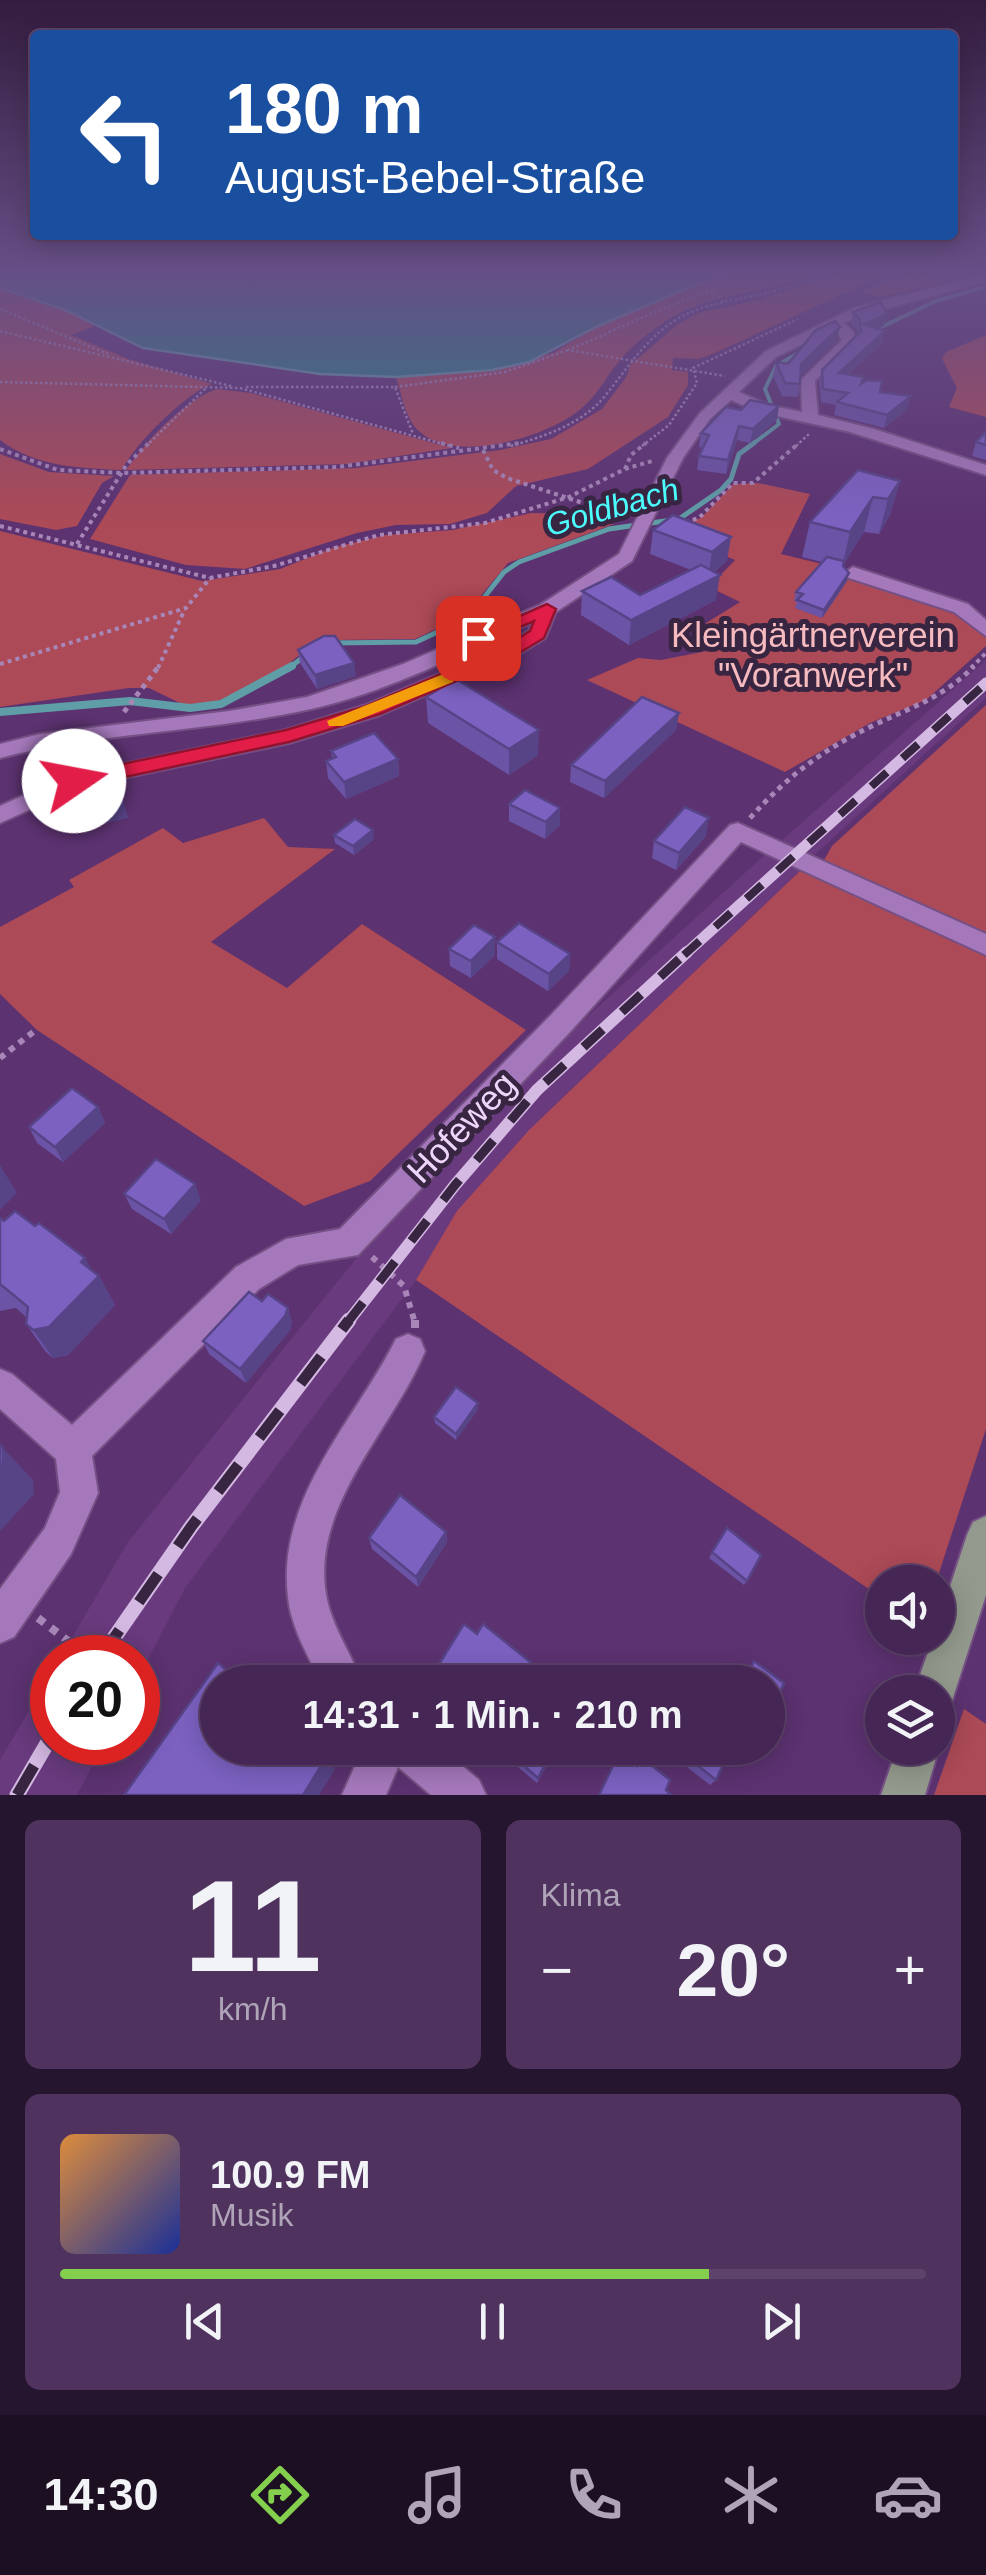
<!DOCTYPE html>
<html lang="de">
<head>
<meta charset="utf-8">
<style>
  :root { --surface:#452654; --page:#4f325e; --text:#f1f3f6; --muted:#b0a5b8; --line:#5d436b; --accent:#84cf4d }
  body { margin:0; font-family:Helvetica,sans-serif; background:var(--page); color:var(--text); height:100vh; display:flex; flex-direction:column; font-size:38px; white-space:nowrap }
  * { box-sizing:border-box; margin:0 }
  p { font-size:32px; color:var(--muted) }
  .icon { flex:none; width:55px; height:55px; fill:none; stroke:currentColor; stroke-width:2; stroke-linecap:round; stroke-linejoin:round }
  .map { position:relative; height:1795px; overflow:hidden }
  .sheet { display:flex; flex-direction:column; gap:25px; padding:25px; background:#26152e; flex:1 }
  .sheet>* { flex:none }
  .hud { position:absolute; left:30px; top:30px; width:928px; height:210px; border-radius:10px; box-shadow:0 5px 25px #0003,0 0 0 2px var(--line); background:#1a4fa0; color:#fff; overflow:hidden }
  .buttons { position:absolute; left:865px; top:1565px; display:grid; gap:20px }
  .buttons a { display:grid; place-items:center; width:90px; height:90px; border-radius:50%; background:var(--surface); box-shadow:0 5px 25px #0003,0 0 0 2px var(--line); font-size:50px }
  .speed { position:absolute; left:30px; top:1635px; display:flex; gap:20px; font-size:50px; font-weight:700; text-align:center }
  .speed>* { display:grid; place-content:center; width:130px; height:130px; border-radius:50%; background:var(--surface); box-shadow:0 5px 25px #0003,0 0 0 2px var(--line); line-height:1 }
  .speed .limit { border:15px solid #d22; background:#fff; color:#111 }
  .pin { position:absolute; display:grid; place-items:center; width:85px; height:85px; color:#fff; margin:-42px; border-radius:20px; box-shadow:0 5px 15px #0006 }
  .me { position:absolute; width:110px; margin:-55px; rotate:78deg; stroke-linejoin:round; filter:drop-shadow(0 0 8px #0008) }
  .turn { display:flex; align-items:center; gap:35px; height:210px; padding:0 30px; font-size:45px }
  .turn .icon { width:130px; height:130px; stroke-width:2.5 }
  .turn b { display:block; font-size:70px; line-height:85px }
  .big { font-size:75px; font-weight:700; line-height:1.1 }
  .sheet .tile { flex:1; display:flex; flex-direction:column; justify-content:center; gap:15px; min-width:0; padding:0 35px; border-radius:15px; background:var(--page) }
  .sheet .dial { align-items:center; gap:0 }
  .dial b { font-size:130px; line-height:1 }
  .song { display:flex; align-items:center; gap:30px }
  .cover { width:120px; height:120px; border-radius:15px; background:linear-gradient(135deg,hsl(30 70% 55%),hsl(230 70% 35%)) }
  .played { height:10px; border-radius:5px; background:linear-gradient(90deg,var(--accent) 75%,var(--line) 75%) }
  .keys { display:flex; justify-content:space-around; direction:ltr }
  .heat { display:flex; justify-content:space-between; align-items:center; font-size:55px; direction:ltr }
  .sheet .tiles { flex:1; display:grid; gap:25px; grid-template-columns:1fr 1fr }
  .tile:last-child { grid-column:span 2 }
  .trip { position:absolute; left:200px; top:1665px; width:585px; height:100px; border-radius:50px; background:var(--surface); box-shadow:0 5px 25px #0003,0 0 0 2px var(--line); font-weight:700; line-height:100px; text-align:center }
  .tab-bar { display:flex; height:160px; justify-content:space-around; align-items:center; background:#1c0f22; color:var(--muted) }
  .tab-bar .icon { width:70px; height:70px }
  .tab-bar .current { color:var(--accent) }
  .tab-bar b { font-size:45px; color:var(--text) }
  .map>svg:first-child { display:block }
  .built { fill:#693a7e }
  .green { fill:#ac4a57 }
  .water { fill:#228483; stroke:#5f9da7; stroke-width:2.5 }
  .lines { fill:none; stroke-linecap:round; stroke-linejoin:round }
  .stream-far2 { stroke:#5f9da7; stroke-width:4 }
  .stream-far1 { stroke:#5f9da7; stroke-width:5 }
  .stream { stroke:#5f9da7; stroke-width:8 }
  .minor-casing { stroke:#755084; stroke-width:4 }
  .major-casing { stroke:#755084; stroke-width:4 }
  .path-far4 { stroke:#a887b8; stroke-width:2.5; stroke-dasharray:2.5 2.5; stroke-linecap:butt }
  .path-far3 { stroke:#a887b8; stroke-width:4; stroke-dasharray:4 4; stroke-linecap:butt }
  .path-far2 { stroke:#a887b8; stroke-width:5; stroke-dasharray:5 5; stroke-linecap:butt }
  .path-far1 { stroke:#a887b8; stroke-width:6; stroke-dasharray:6 6; stroke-linecap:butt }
  .path { stroke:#a887b8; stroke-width:8; stroke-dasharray:8 8; stroke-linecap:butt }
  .minor { fill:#a578bb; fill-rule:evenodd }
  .major { fill:#939a8d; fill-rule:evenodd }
  .rail-far2-casing { stroke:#d4b9e2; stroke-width:11 }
  .rail-far1-casing { stroke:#d4b9e2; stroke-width:12 }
  .rail-casing { stroke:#d4b9e2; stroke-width:15 }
  .rail-far2 { stroke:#382541; stroke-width:8; stroke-dasharray:21; stroke-linecap:butt }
  .rail-far1 { stroke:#382541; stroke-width:9; stroke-dasharray:26; stroke-linecap:butt }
  .rail { stroke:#382541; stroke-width:11; stroke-dasharray:34; stroke-linecap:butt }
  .wall { fill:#6b53a6 }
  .shaded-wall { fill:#574487 }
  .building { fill:#7c61c1; stroke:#574487; stroke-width:2.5 }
  .route { fill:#e11d48; stroke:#92132f; stroke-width:2.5 }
  .slow { fill:#f59e0b }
  .labels { text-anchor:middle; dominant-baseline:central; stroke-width:10; stroke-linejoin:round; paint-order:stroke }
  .far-water-label { font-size:32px; font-style:italic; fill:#4bfdfc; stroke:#382541 }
  .park-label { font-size:35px; fill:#f7bbbf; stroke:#382541 }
  .street-label { font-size:35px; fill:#eed6fa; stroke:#382541 }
</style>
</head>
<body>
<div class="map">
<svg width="986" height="1795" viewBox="0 0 986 1795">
  <rect width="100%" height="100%" fill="#5c3270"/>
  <g class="built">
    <path d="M986 660V698L810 859 780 842Z"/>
    <path d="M770 850 802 869 529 1130 458 1211 416 1280 185 1588 138 1679V1658H60L128 1542 383 1225 553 1048Z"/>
    <path d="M52 1671V1742L104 1743 77 1795H0V1760Z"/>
  </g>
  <g class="green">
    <path d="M728 271H823C777 292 720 291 676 315 659 325 635 342 622 358 608 373 600 392 584 406 553 436 456 465 420 432 405 419 402 395 396 377L492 370 553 353 596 327Z"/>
    <path d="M841 271H892L715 353 699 359 673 358 672 370 688 372V385L668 417 588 469 516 486 487 513 450 524 396 525 357 533 245 569 186 565 90 539 130 475 355 468 500 450 551 439 602 409 627 376 630 365 677 325 698 313 762 299Z"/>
    <path d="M919 272 945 282 881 297 866 293 898 274Z"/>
    <path d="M0 288 65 310 94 326 71 335 128 359 212 384C186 393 134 445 122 470 80 468 35 467 0 440Z"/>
    <path d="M986 335V417L949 407 957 388 942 359 946 352Z"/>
    <path d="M217 389 251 393 452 448 346 464 126 470C147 440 183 401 217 389Z"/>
    <path d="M0 454 49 472 114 476 102 483 77 526 56 530 0 519Z"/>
    <path d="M758 483 810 494 781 554 867 575 961 608 986 632V646L926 700 870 723 785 772 587 680 638 658 661 660 712 650 706 623 740 602 709 587 735 560 661 530 701 518 733 484Z"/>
    <path d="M531 513 586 514 614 524 508 563 464 616 415 639 333 640 307 649 276 674 218 701 184 705 149 688H129L0 707V531L202 581 280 569 335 547 386 535 452 530Z"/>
    <path d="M986 705V938L823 862 832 846Z"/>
    <path d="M264 818 288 847 335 849 211 942 287 988 362 924 526 1030 370 1181 304 1206 37 1030 0 994V927L74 887 69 880 163 828 183 843Z"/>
    <path d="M802 869 986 956V1429L936 1582H882V1598L416 1280 457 1211 529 1130Z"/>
    <path d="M964 1709 986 1724V1795H934Z"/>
  </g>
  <path class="water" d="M0 271H728L596 327 529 362 492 370 396 377 320 374 143 348 65 310 0 288Z"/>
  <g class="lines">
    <g class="stream-far2">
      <path d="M873 331 938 300 986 287"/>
      <path d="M750 446 779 424 765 389 776 366 802 351"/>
    </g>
    <g class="stream-far1">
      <path d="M332 643 416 642 468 618 504 572 519 562 609 529 679 519 721 490 731 479 739 454 754 443"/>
      <path d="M289 668 306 655"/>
    </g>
    <path class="stream" d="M0 712 130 701 190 708 221 704 292 666"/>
    <g class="minor-casing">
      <g id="minor">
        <path d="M986 274V282L864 314 844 323 853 331 856 341 815 381 818 415 874 429 986 465V475L850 432 758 412 731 400 710 419 683 458 632 561 556 612 545 638 517 655 380 715 289 743 80 787 0 823V806L66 776 286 730 366 705 503 647 529 631 533 622C463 653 385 693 311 709 208 732 102 732 0 758V744L40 734 229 711 307 697 403 664 540 605 619 554 667 458 700 413 766 351 854 308ZM834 329 842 340 801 380 802 412 769 405 739 392 776 357Z"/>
        <path d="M853 567 968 604 986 620V636L954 612 846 577 844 573Z"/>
        <path d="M738 823 986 934V955L741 842 570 1032 358 1255 298 1265 259 1289 92 1456 98 1493 71 1554 14 1637 0 1643V1589L45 1528 60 1492 56 1459 0 1409V1369L12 1374 72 1425 236 1267 286 1239 340 1229 550 1016 730 825Z"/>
        <path d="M408 1334 420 1339 425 1351C392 1432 305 1510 328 1604 335 1631 352 1656 362 1682H321C308 1656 291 1627 288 1597 276 1498 355 1421 396 1339Z"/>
        <path d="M363 1748H441L479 1780 486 1795H431L398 1767 386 1795H342Z"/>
      </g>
    </g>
    <g class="major-casing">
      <g id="major">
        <path d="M986 1516V1595L950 1707 938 1712V1692H914L933 1638H938V1623L967 1535 973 1522Z"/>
        <path d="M938 1744 939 1748 925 1795H881L897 1748H938Z"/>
      </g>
    </g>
    <g class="path-far4">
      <path d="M713 291C662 306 617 330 568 350L725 376"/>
      <path d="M864 292 900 271"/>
      <path d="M723 302 712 288 732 271"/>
      <path d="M0 309 108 354"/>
      <path d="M0 331 231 386"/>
      <path d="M0 382 240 388 450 446"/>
      <path d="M246 387H395L413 434"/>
      <path d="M395 387 505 372 568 350"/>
      <path d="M146 446 207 387"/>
      <path d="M511 446C545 436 582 424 605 396 626 370 643 343 671 323 699 303 741 300 774 291 794 286 813 278 832 271"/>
      <path d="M642 446 669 425 697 383 693 368 798 319"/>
      <path d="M796 446 810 433"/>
    </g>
    <g class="path-far3">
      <path d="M441 443 459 448"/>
      <path d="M0 449 58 470 122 473 337 467 520 443"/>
      <path d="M483 450 493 470 507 478 595 507"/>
      <path d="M625 469 631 455 646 443"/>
      <path d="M685 522 699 518 733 483H753L799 443"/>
      <path d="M0 526 210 578 274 566 379 535 485 523 569 497 625 469 652 461"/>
      <path d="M77 544 127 464 149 443"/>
      <path d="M0 664 186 608 210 578"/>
      <path d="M158 668 184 611"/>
      <path d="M971 668 986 653"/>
    </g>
    <g class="path-far2">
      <path d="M124 712 159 666"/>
      <path d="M750 818C789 775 822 750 874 725 912 707 944 697 974 666"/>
    </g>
    <g class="path-far1">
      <path d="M0 1058 37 1029"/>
      <path d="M372 1257 404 1286 415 1323"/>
    </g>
    <g class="path">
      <path d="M415 1320V1328"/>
      <path d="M38 1618 80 1650"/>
    </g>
    <use href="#minor" class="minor"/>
    <use href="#major" class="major"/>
    <g class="rail-far2-casing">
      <path id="rail-far2" d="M684 955 986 683"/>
    </g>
    <g class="rail-far1-casing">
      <path id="rail-far1" d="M347 1323 455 1185 537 1090 687 952"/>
    </g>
    <g class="rail-casing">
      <g id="rail">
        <path d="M100 1658 191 1527 349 1320"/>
        <path d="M17 1795 52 1735"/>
      </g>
    </g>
    <use href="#rail-far2" class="rail-far2"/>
    <use href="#rail-far1" class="rail-far1"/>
    <use href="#rail" class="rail"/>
  </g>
  <g class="wall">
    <path d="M853 312 884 326 878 329 882 343 849 374 907 409 884 428 834 415 836 405 821 402 819 382 822 370 857 335V330L851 324Z"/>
    <path d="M837 340 801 375 798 397 782 396 773 376 776 362 788 364Z"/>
    <path d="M777 420 750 443 737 440 726 474 697 470 699 456 703 448 699 447 701 433Z"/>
    <path d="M986 432V460L972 456 976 442Z"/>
    <path d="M900 481 890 515 879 534 864 532 843 565 847 581 822 618 795 608 797 602 794 601 796 592 822 562 802 557 810 522Z"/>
    <path d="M673 515 727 561 714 572 716 600 629 645 581 615 582 591 640 595 691 570 650 554 653 530Z"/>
    <path d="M298 650 356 676 317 689 300 663Z"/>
    <path d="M426 697 538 755 509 775 428 723Z"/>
    <path d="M679 713 676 730 604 798 570 782 571 765Z"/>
    <path d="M331 751 398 759 399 776 346 799 328 778 326 761 332 758Z"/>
    <path d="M509 804 560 825 545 839 509 821Z"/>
    <path d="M334 835 374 839 354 855 335 843Z"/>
    <path d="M706 836 676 870 652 858 654 841Z"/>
    <path d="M495 937V955L471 978 450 966 449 949Z"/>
    <path d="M497 942 570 954 569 971 548 991 497 959Z"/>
    <path d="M98 1107 105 1123 63 1162 37 1143 29 1127Z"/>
    <path d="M124 1194 201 1200 171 1234 132 1209Z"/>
    <path d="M0 1218 93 1271 99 1276 115 1305 68 1355 53 1358 46 1352 26 1324V1317L16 1308 0 1311Z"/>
    <path d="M262 1301 288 1308 292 1323 290 1330 246 1383 209 1354 203 1341Z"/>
    <path d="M478 1409 456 1440 435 1423 434 1417Z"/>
    <path d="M727 1528 761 1555 744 1585 709 1558Z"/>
    <path d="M446 1532 447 1542 418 1587 372 1549 369 1538Z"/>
    <path d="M754 1661 768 1682H741L747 1669Z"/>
    <path d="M495 1748H556L537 1783Z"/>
    <path d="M684 1748H731L716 1780 710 1785 678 1760Z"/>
  </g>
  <g class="shaded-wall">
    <path d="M887 314 884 326 862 336 864 324Z"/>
    <path d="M840 327 837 340 798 377 801 364Z"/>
    <path d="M885 331 882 343 837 385 839 373Z"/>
    <path d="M911 396 907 409 884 428 887 415Z"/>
    <path d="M779 406 777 420 750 443 753 429Z"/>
    <path d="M739 426 737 440 726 474 728 460Z"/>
    <path d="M900 481 890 515 879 534 888 499Z"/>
    <path d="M873 497 864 532 842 567 850 532Z"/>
    <path d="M731 537 727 561 708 577 712 552Z"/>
    <path d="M849 573 847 581 822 618 824 610Z"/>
    <path d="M720 575 716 600 629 645 631 620Z"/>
    <path d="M354 663 356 676 317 689 315 675Z"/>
    <path d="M679 713 676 730 604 798 605 781Z"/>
    <path d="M539 730 538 755 509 775V749Z"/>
    <path d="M398 759 399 776 346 799 344 782Z"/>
    <path d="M118 781 128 818 79 829 73 812Z"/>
    <path d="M560 808V825L545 839 546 822Z"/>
    <path d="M709 818 706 836 676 870 679 853Z"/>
    <path d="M373 830 374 839 354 855 353 846Z"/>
    <path d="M495 937V955L471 978V961Z"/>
    <path d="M570 954 569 971 548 991 549 974Z"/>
    <path d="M98 1107 105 1123 63 1162 55 1147Z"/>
    <path d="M0 1165 17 1193 0 1210Z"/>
    <path d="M195 1184 201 1200 171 1234 164 1219Z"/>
    <path d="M85 1258 97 1278 99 1276 115 1305 68 1355 53 1358 33 1330Z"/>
    <path d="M288 1308 292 1323 290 1330 246 1383 240 1369Z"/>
    <path d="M478 1403V1409L456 1440V1434Z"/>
    <path d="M3 1448 33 1480 34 1494 0 1531V1466Z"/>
    <path d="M446 1532 447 1542 418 1587 416 1577Z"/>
    <path d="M326 1758 335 1769 319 1795H303Z"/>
  </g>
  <g class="building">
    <path d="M881 302 887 314 864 324 885 331 839 373 864 377 861 384 867 380 882 381 880 392 911 396 887 415 837 402 848 393 823 389 822 370 861 331 859 318 853 312Z"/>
    <path d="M835 321 840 327 801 364 800 384 785 383 776 362 788 364 816 330Z"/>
    <path d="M750 400 779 406 753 429 739 426 728 460 699 456 709 435 701 433 726 407 741 410Z"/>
    <path d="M986 432V445L976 442Z"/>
    <path d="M858 470 900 481 888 499 873 497 850 532 810 522Z"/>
    <path d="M673 515 731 537 712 552 653 530Z"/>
    <path d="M827 557 844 561 843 566 849 573 824 610 797 600 803 594 796 592Z"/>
    <path d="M701 565 720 575 631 620 582 591 611 577 640 595Z"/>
    <path d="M324 636H335L354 663 315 675 298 650Z"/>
    <path d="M456 679 539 730 509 749 426 697Z"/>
    <path d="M642 697 679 713 605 781 571 765Z"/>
    <path d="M374 733 398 759 344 782 326 761 336 757 331 751Z"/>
    <path d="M118 781 122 801 73 812 70 792Z"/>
    <path d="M525 790 560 808 546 822 509 804Z"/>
    <path d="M685 807 709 818 679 853 654 841Z"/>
    <path d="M355 819 373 830 353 846 334 835Z"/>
    <path d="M519 923 570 954 549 974 497 942Z"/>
    <path d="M474 925 495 937 471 961 449 949Z"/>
    <path d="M72 1088 98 1107 55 1147 29 1127Z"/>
    <path d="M156 1159 195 1184 164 1219 124 1194Z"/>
    <path d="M15 1211 35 1226 39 1223 85 1258 81 1262 99 1276 49 1327 33 1330 26 1324 28 1307 0 1284V1218L4 1221Z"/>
    <path d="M249 1292 262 1301 268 1294 288 1308 285 1316 240 1369 203 1341Z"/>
    <path d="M456 1387 478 1403 456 1434 434 1417Z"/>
    <path d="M0 1445 3 1448V1463L0 1466Z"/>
    <path d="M400 1495 446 1532 416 1577 369 1538Z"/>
    <path d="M727 1528 761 1555 747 1581 712 1552Z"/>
    <path d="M464 1624 477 1634 483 1624 555 1682H428Z"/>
    <path d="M754 1661 784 1683 768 1721V1682H744Z"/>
    <path d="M218 1663 240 1682H218V1748H315L326 1758 303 1795H124Z"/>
    <path d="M503 1748H554L538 1778Z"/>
    <path d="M686 1748H731L716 1780 683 1754Z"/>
    <path d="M619 1753 637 1766 641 1757 670 1780 666 1790 671 1795H599Z"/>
  </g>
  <linearGradient id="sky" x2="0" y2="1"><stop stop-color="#331c3e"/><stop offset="0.52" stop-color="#664f86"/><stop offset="1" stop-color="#664f86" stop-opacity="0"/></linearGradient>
  <rect width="986" height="522" fill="url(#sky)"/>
  <path class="route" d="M547 604 556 609 544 638 516 655 380 714 289 742 74 788 63 781 74 774 286 730 366 706 504 647 530 631 534 621 485 642 478 644 470 638Z"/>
  <path class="slow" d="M446 673 456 678 453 682 343 726H329L327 721Z"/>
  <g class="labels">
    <g class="far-water-label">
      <text transform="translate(612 507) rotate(-16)">Goldbach</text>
    </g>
    <g class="park-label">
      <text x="813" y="634">Kleingärtnerverein<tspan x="813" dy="40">"Voranwerk"</tspan></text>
    </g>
    <g class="street-label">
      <text transform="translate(461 1127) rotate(-46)">Hofeweg</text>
    </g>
  </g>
</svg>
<div class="buttons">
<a><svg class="icon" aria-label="sound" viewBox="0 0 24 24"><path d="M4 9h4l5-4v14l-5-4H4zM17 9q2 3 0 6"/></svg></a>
<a><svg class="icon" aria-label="layers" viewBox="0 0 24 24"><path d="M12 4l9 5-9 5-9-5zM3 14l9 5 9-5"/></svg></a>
</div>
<div class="speed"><div class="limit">20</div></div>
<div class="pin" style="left:478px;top:638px;background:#d93025"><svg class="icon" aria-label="arrive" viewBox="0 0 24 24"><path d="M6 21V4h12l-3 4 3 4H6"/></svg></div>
<svg class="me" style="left:74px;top:781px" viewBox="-20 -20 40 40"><circle r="19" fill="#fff"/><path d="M0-13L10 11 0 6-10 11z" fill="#e11d48"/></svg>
<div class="trip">14:31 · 1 Min. · 210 m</div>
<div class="hud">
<div class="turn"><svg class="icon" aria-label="left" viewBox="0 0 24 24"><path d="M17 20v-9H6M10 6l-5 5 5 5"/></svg><div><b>180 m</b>August-Bebel-Straße</div></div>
</div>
</div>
<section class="sheet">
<div class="tiles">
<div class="tile dial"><b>11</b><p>km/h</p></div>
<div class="tile"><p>Klima</p>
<div class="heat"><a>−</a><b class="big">20°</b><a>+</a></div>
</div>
<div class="tile">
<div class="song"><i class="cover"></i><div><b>100.9 FM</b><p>Musik</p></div></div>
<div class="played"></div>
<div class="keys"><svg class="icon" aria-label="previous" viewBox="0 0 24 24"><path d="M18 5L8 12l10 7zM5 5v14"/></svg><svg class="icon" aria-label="pause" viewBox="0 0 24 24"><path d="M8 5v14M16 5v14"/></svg><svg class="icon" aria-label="next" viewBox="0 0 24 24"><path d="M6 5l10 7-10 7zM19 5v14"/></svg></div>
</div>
</div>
</section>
<nav class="tab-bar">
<b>14:30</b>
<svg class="icon current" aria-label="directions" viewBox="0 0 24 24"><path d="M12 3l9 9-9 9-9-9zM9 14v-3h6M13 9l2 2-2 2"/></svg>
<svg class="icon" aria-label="music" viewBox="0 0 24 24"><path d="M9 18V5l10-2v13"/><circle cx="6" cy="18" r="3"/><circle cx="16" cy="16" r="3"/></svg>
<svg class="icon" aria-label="phone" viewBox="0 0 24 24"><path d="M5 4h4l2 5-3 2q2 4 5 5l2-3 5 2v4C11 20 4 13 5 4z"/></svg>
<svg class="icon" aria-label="climate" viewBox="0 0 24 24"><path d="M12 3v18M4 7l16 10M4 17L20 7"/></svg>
<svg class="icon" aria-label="car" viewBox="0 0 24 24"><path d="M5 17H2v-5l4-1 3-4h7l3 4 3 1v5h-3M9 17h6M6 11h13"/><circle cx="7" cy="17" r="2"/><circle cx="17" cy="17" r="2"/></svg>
</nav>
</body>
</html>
